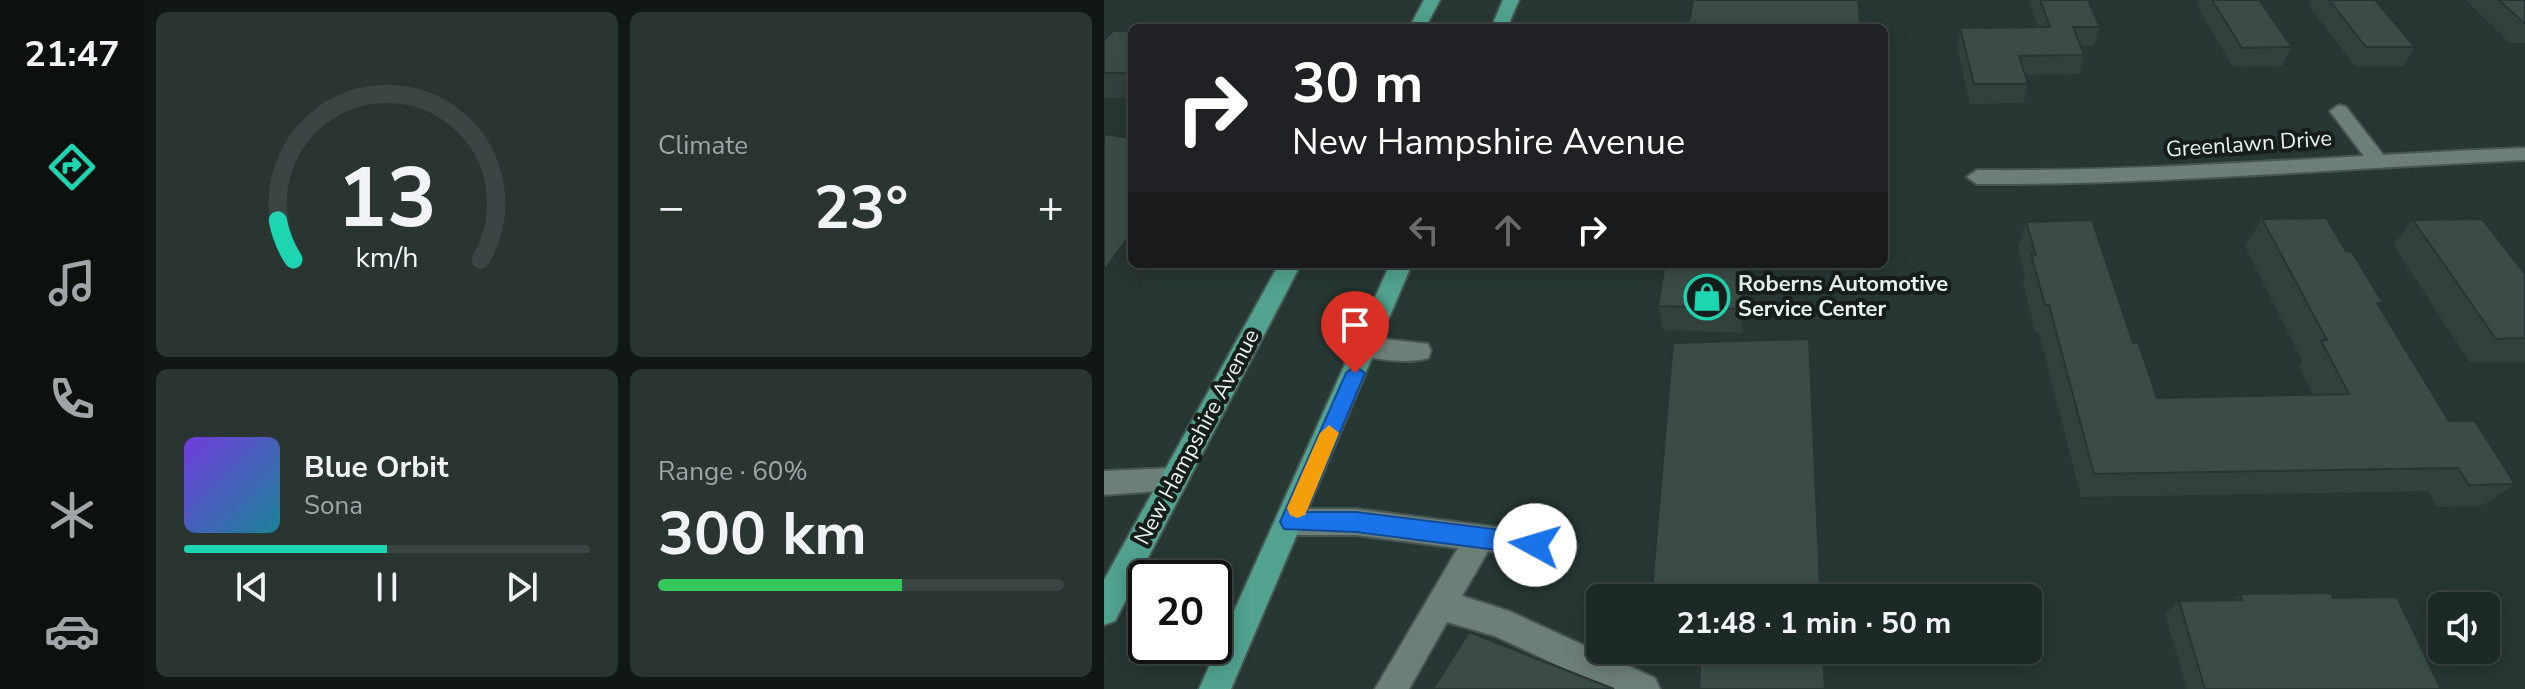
<!DOCTYPE html>
<html lang="en">
<head>
<meta charset="utf-8">
<style>
  :root { --surface:#1d2926; --page:#2a3532; --text:#f1f3f6; --muted:#a0a6a7; --line:#3b4543; --accent:#1dd5b1 }
  body { margin:0; font-family:"Nunito Sans",sans-serif; background:var(--page); color:var(--text); height:100vh; display:flex; flex-direction:column; font-size:30px; white-space:nowrap }
  * { box-sizing:border-box; margin:0 }
  p { font-size:26px; color:var(--muted) }
  .icon { flex:none; width:44px; height:44px; fill:none; stroke:currentColor; stroke-width:2; stroke-linecap:round; stroke-linejoin:round }
  .map { position:relative; flex:1; overflow:hidden }
  .side { display:flex; flex-direction:column; gap:12px; padding:12px; background:#101715; width:960px }
  .side>* { flex:none }
  .hud { position:absolute; left:24px; top:24px; width:760px; height:244px; border-radius:12px; box-shadow:0 4px 20px #0003,0 0 0 2px var(--line); background:#202124; color:#fff; overflow:hidden }
  .controls { position:absolute; left:1324px; top:592px; display:grid; gap:16px }
  .controls a { display:grid; place-items:center; width:72px; height:72px; border-radius:12px; background:var(--surface); box-shadow:0 4px 20px #0003,0 0 0 2px var(--line); font-size:40px }
  .speed { position:absolute; left:24px; top:560px; display:flex; gap:16px; font-size:40px; font-weight:700; text-align:center }
  .speed>* { display:grid; place-content:center; width:104px; height:104px; border-radius:50%; background:var(--surface); box-shadow:0 4px 20px #0003,0 0 0 2px var(--line); line-height:1 }
  .speed .limit { border:4px solid #111; border-radius:12px; background:#fff; color:#111 }
  .pin { position:absolute; display:grid; place-items:center; width:68px; height:68px; color:#fff; margin:-82px -34px; border-radius:50% 50% 50% 0; rotate:-45deg; box-shadow:0 0 8px #0007 }
  .pin .icon { rotate:45deg }
  .me { position:absolute; width:88px; margin:-44px; rotate:276deg; stroke-linejoin:round; filter:drop-shadow(0 0 6px #0008) }
  .turn { display:flex; align-items:center; gap:28px; height:168px; padding:0 32px; font-size:36px }
  .turn .icon { width:104px; height:104px; stroke-width:2.5 }
  .turn b { display:block; font-size:56px; line-height:68px }
  .lanes { display:flex; align-items:center; height:76px; padding:0 32px; background:#0003; justify-content:center; gap:40px; direction:ltr }
  .lanes .off { opacity:.35 }
  .big { font-size:60px; font-weight:700; line-height:1.1 }
  .side .widget { flex:1; display:flex; flex-direction:column; justify-content:center; gap:12px; min-width:0; padding:0 28px; border-radius:12px; background:var(--page) }
  .side .dial { align-items:center; gap:0 }
  .dial svg { height:208px; overflow:visible; fill:none; stroke:var(--line); stroke-width:7; stroke-linecap:round; text-anchor:middle }
  .dial text { fill:var(--text); stroke:none }
  .song { display:flex; align-items:center; gap:24px }
  .cover { width:96px; height:96px; border-radius:12px; background:linear-gradient(135deg,hsl(260 70% 55%),hsl(190 70% 35%)) }
  .played { height:8px; border-radius:4px; background:linear-gradient(90deg,var(--accent) 50%,var(--line) 50%) }
  .keys { display:flex; justify-content:space-around; direction:ltr }
  .heat { display:flex; justify-content:space-between; align-items:center; font-size:44px; direction:ltr }
  .charge { height:12px; border-radius:6px; background:linear-gradient(90deg,#34c759 60%,var(--line) 0) }
  .side .tiles { flex:1; display:grid; gap:12px; grid-template-columns:repeat(2,1fr) }
  .trip { position:absolute; left:482px; top:584px; width:456px; height:80px; border-radius:12px; background:var(--surface); box-shadow:0 4px 20px #0003,0 0 0 2px var(--line); font-weight:700; line-height:80px; text-align:center }
  main { display:flex; flex:1; min-height:0 }
  .tabs { display:flex; flex-direction:column; width:144px; justify-content:space-around; align-items:center; background:#0c100f; color:var(--muted) }
  .tabs .icon { width:56px; height:56px }
  .tabs .on { color:var(--accent) }
  .tabs b { font-size:36px; color:var(--text) }
  .map>svg:first-child { display:block }
  .lines { fill:none; stroke-linecap:round; stroke-linejoin:round }
  .lane-casing { stroke:#475651; stroke-width:4 }
  .street-casing { stroke:#475651; stroke-width:4 }
  .primary-casing { stroke:#475651; stroke-width:4 }
  .lane { fill:#6d7f79; fill-rule:evenodd }
  .street { fill:#6d7f79; fill-rule:evenodd }
  .primary { fill:#51a28f; fill-rule:evenodd }
  .wall { fill:#33413d }
  .shaded-wall { fill:#293532 }
  .building { fill:#3b4c47; stroke:#293532; stroke-width:2 }
  .route { fill:#1a73e8; stroke:#114b97; stroke-width:2 }
  .slow { fill:#f59e0b }
  .labels { text-anchor:middle; dominant-baseline:central; stroke-width:8; stroke-linejoin:round; paint-order:stroke }
  .street-label { font-size:22px; fill:#e8f2ef; stroke:#161d1b }
  .poi-label { font-size:22px; font-weight:bold; fill:#e8f2ef; stroke:#161d1b; text-anchor:start }
</style>
</head>
<body>
<main>
<nav class="tabs">
<b>21:47</b>
<svg class="icon on" aria-label="directions" viewBox="0 0 24 24"><path d="M12 3l9 9-9 9-9-9zM9 14v-3h6M13 9l2 2-2 2"/></svg>
<svg class="icon" aria-label="music" viewBox="0 0 24 24"><path d="M9 18V5l10-2v13"/><circle cx="6" cy="18" r="3"/><circle cx="16" cy="16" r="3"/></svg>
<svg class="icon" aria-label="phone" viewBox="0 0 24 24"><path d="M5 4h4l2 5-3 2q2 4 5 5l2-3 5 2v4C11 20 4 13 5 4z"/></svg>
<svg class="icon" aria-label="climate" viewBox="0 0 24 24"><path d="M12 3v18M4 7l16 10M4 17L20 7"/></svg>
<svg class="icon" aria-label="car" viewBox="0 0 24 24"><path d="M5 17H2v-5l4-1 3-4h7l3 4 3 1v5h-3M9 17h6M6 11h13"/><circle cx="7" cy="17" r="2"/><circle cx="17" cy="17" r="2"/></svg>
</nav>
<section class="side">
<div class="tiles">
<div class="widget dial"><svg viewBox="0 0 100 80">
<path d="M14 69A42 42 0 1 1 86 69"/>
<path d="M14 69A42 42 0 0 1 8 54" stroke="#1dd5b1"/>
<text x="50" y="56" font-size="32" font-weight="700">13</text>
<text x="50" y="72" font-size="11">km/h</text>
</svg></div>
<div class="widget"><p>Climate</p>
<div class="heat"><a>−</a><b class="big">23°</b><a>+</a></div>
</div>
<div class="widget">
<div class="song"><i class="cover"></i><div><b>Blue Orbit</b><p>Sona</p></div></div>
<div class="played"></div>
<div class="keys"><svg class="icon" aria-label="previous" viewBox="0 0 24 24"><path d="M18 5L8 12l10 7zM5 5v14"/></svg><svg class="icon" aria-label="pause" viewBox="0 0 24 24"><path d="M8 5v14M16 5v14"/></svg><svg class="icon" aria-label="next" viewBox="0 0 24 24"><path d="M6 5l10 7-10 7zM19 5v14"/></svg></div>
</div>
<div class="widget"><p>Range · 60%</p><b class="big">300 km</b><div class="charge"></div></div>
</div>
</section>
<div class="map">
<svg width="1421" height="689" viewBox="0 0 1421 689">
  <rect width="100%" height="100%" fill="#273733"/>
  <g class="lines">
    <g class="lane-casing">
      <g id="lane">
        <path d="M1235 105 1242 107 1280 156 1283 160 1280 164H1266L1226 111Z"/>
        <path d="M263 337 324 344 327 351 324 358C305 364 273 360 254 354L251 347 254 340Z"/>
        <path d="M70 468 80 471 84 480 80 489 0 495V471Z"/>
        <path d="M187 509H252L469 537 473 547 469 557 459 561 384 551 358 596 405 611 551 678 556 689H504L391 636 343 622 305 689H271L354 548 252 535H187L177 531 173 522 177 513Z"/>
      </g>
    </g>
    <g class="street-casing">
      <path id="street" d="M1421 148V160C1238 168 1056 185 873 184L863 177 873 170C1056 172 1238 155 1421 148Z"/>
    </g>
    <g class="primary-casing">
      <g id="primary">
        <path d="M320 0H336L321 28H305Z"/>
        <path d="M399 0H415L403 28H387Z"/>
        <path d="M175 264H197L11 621 0 625V580Z"/>
        <path d="M286 264H308L127 689H95Z"/>
      </g>
    </g>
    <use href="#lane" class="lane"/>
    <use href="#street" class="street"/>
    <use href="#primary" class="primary"/>
  </g>
  <g class="wall">
    <path d="M925 0H984L996 27 990 46H977L980 55 975 74 921 75 924 84 919 103 866 104 853 47 856 28 934 27Z"/>
    <path d="M1095 0H1155L1188 47 1178 66 1129 67 1093 6Z"/>
    <path d="M1207 0H1271L1311 47 1299 66H1251L1204 5Z"/>
    <path d="M1362 0H1421V43H1406Z"/>
    <path d="M28 31V98H0V40Z"/>
    <path d="M1158 219 1242 251 1279 303 1276 307 1345 421 1411 484 1377 506 1333 507 1324 491 977 497 935 332H931L919 282 921 274 914 249 922 222 1029 343 1053 398 1209 395 1195 367 1199 362 1141 246Z"/>
    <path d="M1309 220 1421 274V362H1366L1289 245Z"/>
    <path d="M561 264H645L639 333 559 330 554 306Z"/>
    <path d="M705 339 717 598H552L548 590Z"/>
    <path d="M1136 594 1229 598 1337 689H1083L1061 614 1075 601H1128Z"/>
  </g>
  <g class="shaded-wall">
    <path d="M28 232V264H51L0 340V271Z"/>
    <path d="M640 264H645L639 333 637 309Z"/>
  </g>
  <g class="building">
    <path d="M589 0H754L757 28H580L586 18Z"/>
    <path d="M936 0H984L996 27H969L980 55 915 56 924 84H870L856 28 946 27Z"/>
    <path d="M1108 0H1155L1188 47 1138 48Z"/>
    <path d="M1225 0H1271L1311 47H1262Z"/>
    <path d="M1395 0H1421V24Z"/>
    <path d="M9 31H28V73H0V40Z"/>
    <path d="M0 134 28 138V232L0 271Z"/>
    <path d="M1222 218 1242 251 1248 252 1279 303H1273L1345 421H1371L1411 484 1365 485 1354 468 990 474 945 305H941L927 254 932 255 922 222 988 220 1029 343 1034 342 1053 398 1245 394 1217 341 1223 340 1158 219Z"/>
    <path d="M1378 219 1421 274V338L1392 339 1309 220Z"/>
    <path d="M561 264H640L637 309 554 306Z"/>
    <path d="M705 339 716 585 548 590 569 343Z"/>
    <path d="M677 588 716 589 717 598H677Z"/>
    <path d="M1227 593 1229 598 1293 597 1337 689H1101L1075 601 1138 600 1136 594Z"/>
    <path d="M365 632 510 689H329Z"/>
    <path d="M597 650H719L721 689H595Z"/>
  </g>
  <path class="route" d="M251 366 261 373 202 512H252L431 534 439 537 442 545 439 552 431 555 252 532 180 529 176 522 242 373Z"/>
  <path class="slow" d="M225 425 235 433 204 508 201 515 193 518 186 515 183 508 216 433Z"/>
  <defs>
    <g id="shop-ring" transform="scale(2.3)"><circle r="9.5" fill="#161d1b" stroke="#1dd5b1" stroke-width="1.5"/><path d="M-5-2.5h2.3a2.7 3.5 0 0 1 5.4 0H5L5.5 6h-11ZM-1.5-2.5h3a1.5 2.3 0 0 0-3 0Z" fill="#1dd5b1"/></g>
  </defs>
  <g fill-rule="evenodd">
    <use href="#shop-ring" x="603" y="297"/>
  </g>
  <g class="labels">
    <g class="street-label">
      <text transform="translate(1145 144) rotate(-4)">Greenlawn Drive</text>
      <text transform="translate(93 437) rotate(-62)">New Hampshire Avenue</text>
    </g>
    <g class="poi-label">
      <text x="634" y="284">Roberns Automotive<tspan x="634" dy="25">Service Center</tspan></text>
    </g>
  </g>
</svg>
<div class="controls">
<a><svg class="icon" aria-label="sound" viewBox="0 0 24 24"><path d="M4 9h4l5-4v14l-5-4H4zM17 9q2 3 0 6"/></svg></a>
</div>
<div class="speed"><div class="limit">20</div></div>
<div class="pin" style="left:251px;top:373px;background:#d93025"><svg class="icon" aria-label="arrive" viewBox="0 0 24 24"><path d="M6 21V4h12l-3 4 3 4H6"/></svg></div>
<svg class="me" style="left:431px;top:545px" viewBox="-20 -20 40 40"><circle r="19" fill="#fff"/><path d="M0-13L10 11 0 6-10 11z" fill="#1a73e8"/></svg>
<div class="trip">21:48 · 1 min · 50 m</div>
<div class="hud">
<div class="turn"><svg class="icon" aria-label="right" viewBox="0 0 24 24"><path d="M7 20v-9h11M14 6l5 5-5 5"/></svg><div><b>30 m</b>New Hampshire Avenue</div></div>
<div class="lanes"><svg class="icon off" aria-label="left" viewBox="0 0 24 24"><path d="M17 20v-9H6M10 6l-5 5 5 5"/></svg><svg class="icon off" aria-label="ahead" viewBox="0 0 24 24"><path d="M12 20V5M6 11l6-6 6 6"/></svg><svg class="icon" aria-label="right" viewBox="0 0 24 24"><path d="M7 20v-9h11M14 6l5 5-5 5"/></svg></div>
</div>
</div>
</main>
</body>
</html>
